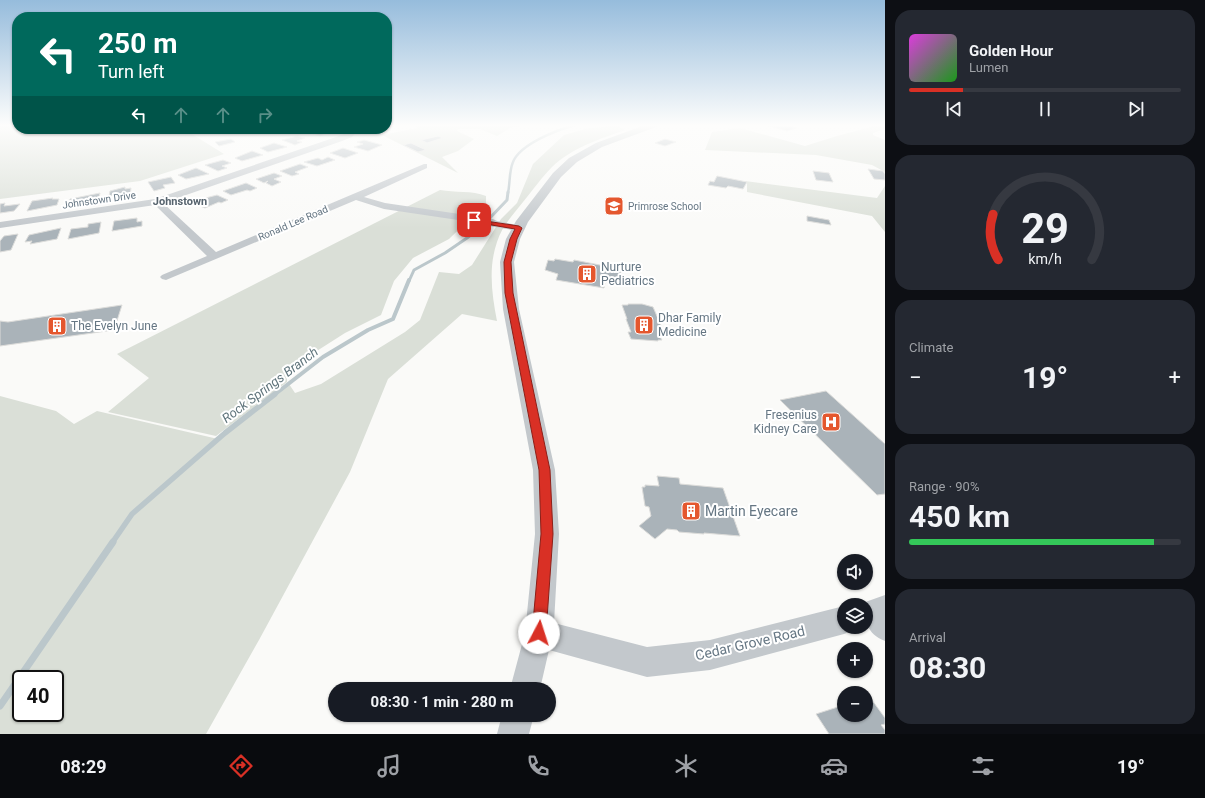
<!DOCTYPE html>
<html lang="en">
<head>
<meta charset="utf-8">
<style>
  :root { --surface:#171b24; --page:#242831; --text:#f1f3f6; --muted:#9ea1a6; --line:#363941; --accent:#d93025 }
  body { margin:0; font-family:Roboto,sans-serif; background:var(--page); color:var(--text); height:100vh; display:flex; flex-direction:column; font-size:15px; white-space:nowrap }
  * { box-sizing:border-box; margin:0 }
  p { font-size:13px; color:var(--muted) }
  .icon { flex:none; width:22px; height:22px; fill:none; stroke:currentColor; stroke-width:2; stroke-linecap:round; stroke-linejoin:round }
  .map { position:relative; flex:1; overflow:hidden }
  .details { display:flex; flex-direction:column; gap:10px; padding:10px; background:#0d0f14; width:320px }
  .details>* { flex:none }
  .hud { position:absolute; left:12px; top:12px; width:380px; height:122px; border-radius:16px; box-shadow:0 1px 3px #0004; background:#00695c; color:#fff; overflow:hidden }
  .fabs { position:absolute; left:837px; top:554px; display:grid; gap:8px }
  .fabs a { display:grid; place-items:center; width:36px; height:36px; border-radius:50%; background:var(--surface); box-shadow:0 1px 3px #0004; font-size:20px }
  .speed { position:absolute; left:12px; top:670px; display:flex; gap:8px; font-size:20px; font-weight:700; text-align:center }
  .speed>* { display:grid; place-content:center; width:52px; height:52px; border-radius:50%; background:var(--surface); box-shadow:0 1px 3px #0004; line-height:1 }
  .speed .limit { border:2px solid #111; border-radius:6px; background:#fff; color:#111 }
  .pin { position:absolute; display:grid; place-items:center; width:34px; height:34px; color:#fff; margin:-17px; border-radius:8px; box-shadow:0 2px 6px #0006 }
  .me { position:absolute; width:44px; margin:-22px; rotate:5deg; stroke-linejoin:round; filter:drop-shadow(0 0 3px #0008) }
  .turn { display:flex; align-items:center; gap:14px; height:84px; padding:0 20px; font-size:18px }
  .turn .icon { width:52px; height:52px; stroke-width:2.5 }
  .turn b { display:block; font-size:28px; line-height:34px }
  .lanes { display:flex; align-items:center; height:38px; padding:0 20px; background:#0003; justify-content:center; gap:20px; direction:ltr }
  .lanes .off { opacity:.35 }
  .big { font-size:30px; font-weight:700; line-height:1.1 }
  .details .card { flex:1; display:flex; flex-direction:column; justify-content:center; gap:6px; min-width:0; padding:0 14px; border-radius:16px; background:var(--page) }
  .details .dial { align-items:center; gap:0 }
  .dial svg { height:104px; overflow:visible; fill:none; stroke:var(--line); stroke-width:7; stroke-linecap:round; text-anchor:middle }
  .dial text { fill:var(--text); stroke:none }
  .song { display:flex; align-items:center; gap:12px }
  .cover { width:48px; height:48px; border-radius:6px; background:linear-gradient(135deg,hsl(300 70% 55%),hsl(120 70% 35%)) }
  .played { height:4px; border-radius:2px; background:linear-gradient(90deg,var(--accent) 20%,var(--line) 20%) }
  .keys { display:flex; justify-content:space-around; direction:ltr }
  .heat { display:flex; justify-content:space-between; align-items:center; font-size:22px; direction:ltr }
  .charge { height:6px; border-radius:3px; background:linear-gradient(90deg,#34c759 90%,var(--line) 0) }
  .trip { position:absolute; left:328px; top:682px; width:228px; height:40px; border-radius:20px; background:var(--surface); box-shadow:0 1px 3px #0004; font-weight:700; line-height:40px; text-align:center }
  .menu { display:flex; height:64px; justify-content:space-around; align-items:center; background:#090b0e; color:var(--muted) }
  .menu .icon { width:28px; height:28px }
  .menu .active { color:var(--accent) }
  .menu b { font-size:18px; color:var(--text) }
  main { display:flex; flex:1; min-height:0 }
  .map>svg:first-child { display:block }
  .green { fill:#dadfd7; fill-rule:evenodd }
  .lines { fill:none; stroke-linecap:round; stroke-linejoin:round }
  .stream-far4 { stroke:#bbc7cb; stroke-width:2.5 }
  .stream-far3 { stroke:#bbc7cb; stroke-width:3 }
  .stream-far2 { stroke:#bbc7cb; stroke-width:4 }
  .stream-far1 { stroke:#bbc7cb; stroke-width:5.5 }
  .stream { stroke:#bbc7cb; stroke-width:7 }
  .building { fill:#aab3b9; stroke:#dcdcda }
  .minor { fill:#c3c8cc; fill-rule:evenodd }
  .tertiary { fill:#c3c8cc; fill-rule:evenodd }
  .route { fill:#d93025; stroke:#8d1f18 }
  .labels { text-anchor:middle; dominant-baseline:central; stroke-width:4; stroke-linejoin:round; paint-order:stroke }
  .far-street-label { font-size:10px; fill:#657683; stroke:#fff }
  .far-poi-label { font-size:10px; fill:#657683; stroke:#fff; text-anchor:start }
  .far-neighbourhood-label { font-size:11px; font-weight:bold; fill:#57646e; stroke:#fff }
  .poi-label { font-size:12px; fill:#657683; stroke:#fff; text-anchor:start }
  .water-label { font-size:13px; font-style:italic; fill:#60757c; stroke:#fff }
  .near-poi-label { font-size:14px; fill:#657683; stroke:#fff; text-anchor:start }
  .near-street-label { font-size:14px; fill:#657683; stroke:#fff }
</style>
</head>
<body>
<main>
<div class="map">
<svg width="885" height="734" viewBox="0 0 885 734">
  <rect width="100%" height="100%" fill="#fafaf8"/>
  <g class="green">
    <path d="M0 125H17V129H193L187 131 224 154 140 181 0 199Z"/>
    <path d="M415 125H525L510 128 497 136 480 129H458L457 131 474 139 458 151 442 157 458 173 382 135 417 128Z"/>
    <path d="M878 125H885V129L873 133V135L885 140V172L872 165 816 155 705 150 712 132 740 128 805 146 837 136Z"/>
    <path d="M617 126 625 130C599 139 572 148 552 167 541 178 533 190 523 202 513 215 502 226 497 242 488 268 492 295 497 321L462 314 388 379 350 472 259 640 206 734H0V396L56 411 74 424 97 411 218 439 289 384 295 393 321 384 405 332 420 320 439 272 459 274 472 265 501 219 517 203 533 164 564 135 589 128ZM21 679H55V713H21Z"/>
    <path d="M745 181 877 198 885 186V232L872 216 747 192V182Z"/>
    <path d="M440 190C455 193 472 190 486 196V203L449 239 413 258 394 281 381 315 345 333 287 370V382L216 436 108 412 149 378 117 354Z"/>
  </g>
  <g class="lines">
    <path class="stream-far4" d="M508 193C510 184 509 171 513 162 520 144 557 130 575 125"/>
    <path class="stream-far3" d="M409 281 414 270 445 253 467 238 487 221 507 200 508 192"/>
    <path class="stream-far2" d="M274 395 323 357 368 330 393 319 409 280"/>
    <path class="stream-far1" d="M112 543 132 514 225 433 275 394"/>
    <path class="stream" d="M0 706 113 542"/>
  </g>
  <g class="building">
    <path d="M765 125H786L797 128 787 131Z"/>
    <path d="M321 129H322L333 131 320 136 310 133Z"/>
    <path d="M297 136 305 138 297 141 302 142 295 145 282 140Z"/>
    <path d="M438 136 443 138 427 143 421 140Z"/>
    <path d="M231 139 235 142 219 146 215 142Z"/>
    <path d="M665 139 676 142 665 146 655 143Z"/>
    <path d="M364 140 382 145 368 151 354 147 363 144 357 142Z"/>
    <path d="M274 143 287 147 268 152 260 148Z"/>
    <path d="M411 143 426 150 418 152 403 145Z"/>
    <path d="M343 148 358 153 345 158 330 153Z"/>
    <path d="M252 151 263 155 242 161 235 158Z"/>
    <path d="M328 157 335 160 317 166 304 162 318 158 322 160Z"/>
    <path d="M223 160 231 163 222 166 227 168 218 171 205 165Z"/>
    <path d="M300 164 308 167 295 172 299 174 292 176 280 171Z"/>
    <path d="M196 168 209 174 186 179 178 175Z"/>
    <path d="M868 169 883 171 885 174V180L874 179Z"/>
    <path d="M813 171 829 173 833 182 816 180Z"/>
    <path d="M274 173 282 176 274 179 281 182 272 186 266 183 268 181 264 183 256 179Z"/>
    <path d="M717 176 747 182 743 189 728 186 726 188 708 185 710 181 714 182Z"/>
    <path d="M171 177 175 183 163 185 165 188 154 191 148 182Z"/>
    <path d="M246 183 257 188 250 191 247 190 231 195 223 191Z"/>
    <path d="M125 187V189L131 188 130 197 118 198 119 195 109 196 110 191Z"/>
    <path d="M100 193 98 201 68 204 70 199Z"/>
    <path d="M217 195 228 200 221 203 219 202 205 208 195 204 200 201 198 200Z"/>
    <path d="M53 198 52 199H59L57 205 27 211 32 201Z"/>
    <path d="M5 203 4 206 20 204 14 211 0 213V204Z"/>
    <path d="M807 216 829 220 831 225 807 221Z"/>
    <path d="M137 218V222L142 221V226L112 231 114 221Z"/>
    <path d="M101 222 99 233 68 239 71 229 88 227V224Z"/>
    <path d="M61 228 57 239 30 244 32 241 25 242 29 235Z"/>
    <path d="M18 234 11 250 0 252V241L4 236Z"/>
    <path d="M555 259 573 262 574 260 615 268V270L621 271 619 282 613 281 612 284 605 282 604 288 556 280 558 274 545 270 548 260 554 261Z"/>
    <path d="M628 304H642L653 307 666 337H660L662 340H658V341L631 339 628 332H631L626 319H627L622 305H628Z"/>
    <path d="M122 305 114 330 0 346V321L8 322Z"/>
    <path d="M826 391 885 444V494L877 495 780 400Z"/>
    <path d="M657 476 679 478 680 484 723 488 740 536 704 533V534L679 532 677 530 667 529 655 539 639 526 651 516 649 507 645 506 642 487H645V485L659 486Z"/>
    <path d="M869 696 885 718V724L881 725 885 730V734H829L816 714 844 705V715H866V697Z"/>
  </g>
  <g class="lines">
    <g class="minor">
      <path d="M352 129H359L352 137 342 141 163 203 216 252 424 164H427V168L364 197 385 203 493 219 497 221 522 226 524 228 519 231 489 226 485 224 384 209 356 200 166 280 162 279 160 277 162 275 207 256 155 205 0 228V222L155 199 336 137 346 133Z"/>
      <path d="M871 602 879 605 885 613V641C866 633 866 623 866 605H865Z"/>
    </g>
    <g class="tertiary">
      <path d="M645 125H657L656 127 602 147 577 162 561 177 528 222 520 239 514 262 519 309 555 470 559 534 554 623 647 647 710 640 844 606V627H855L854 630 844 634 710 670 647 677 549 650 540 689H510L525 633 535 534 533 470 503 309 500 262 506 239 516 221 553 173 569 158 596 143Z"/>
      <path d="M885 595V623L866 629 862 627H866V605H857Z"/>
      <path d="M502 715H534L529 734H497Z"/>
    </g>
  </g>
  <linearGradient id="sky" x2="0" y2="1"><stop stop-color="#96bcdc"/><stop offset="0.55" stop-color="#fdfdfc"/><stop offset="1" stop-color="#fdfdfc" stop-opacity="0"/></linearGradient>
  <rect width="885" height="228" fill="url(#sky)"/>
  <path class="route" d="M472 219 519 226 522 228 517 239 511 262 513 293 550 470 553 534 546 633 544 638 539 640 534 638 532 633 541 534 539 470 505 293 504 262 510 239 515 229 474 222 471 220Z"/>
  <defs>
    <g id="school-square" transform="scale(1)"><rect x="-9" y="-9" width="18" height="18" rx="4" fill="#e4572e" stroke="#fff"/><path d="M0-5L7-2L0 1L-7-2ZM-4 1L0 2.5L4 1V4Q0 6-4 4Z" fill="#fff"/></g>
    <g id="building-square" transform="scale(1)"><rect x="-9" y="-9" width="18" height="18" rx="4" fill="#e4572e" stroke="#fff"/><path d="M-4-6H4V6H1V3H-1V6H-4ZM-2.5-4.3h1.7v1.8h-1.7ZM.8-4.3h1.7v1.8H.8ZM-2.5-1h1.7V.8h-1.7ZM.8-1h1.7V.8H.8Z" fill="#fff"/></g>
    <g id="hospital-square" transform="scale(1)"><rect x="-9" y="-9" width="18" height="18" rx="4" fill="#e4572e" stroke="#fff"/><path d="M-5-5h3v3.5h4V-5h3V5h-3V1.5h-4V5h-3Z" fill="#fff"/></g>
  </defs>
  <g fill-rule="evenodd">
    <use href="#school-square" x="614" y="206"/>
    <use href="#building-square" x="587" y="274"/>
    <use href="#building-square" x="644" y="325"/>
    <use href="#building-square" x="57" y="326"/>
    <use href="#hospital-square" x="831" y="422"/>
    <use href="#building-square" x="691" y="511"/>
  </g>
  <g class="labels">
    <g class="far-street-label">
      <text transform="translate(99 200) rotate(-8)">Johnstown Drive</text>
      <text transform="translate(293 223) rotate(-23)">Ronald Lee Road</text>
    </g>
    <g class="far-poi-label">
      <text x="628" y="206">Primrose School</text>
    </g>
    <g class="far-neighbourhood-label">
      <text x="180" y="201">Johnstown</text>
    </g>
    <g class="poi-label">
      <text x="601" y="267">Nurture<tspan x="601" dy="14">Pediatrics</tspan></text>
      <text x="658" y="318">Dhar Family<tspan x="658" dy="14">Medicine</tspan></text>
      <text x="71" y="326">The Evelyn June</text>
      <text x="817" y="415" text-anchor="end">Fresenius<tspan x="817" dy="14">Kidney Care</tspan></text>
    </g>
    <g class="water-label">
      <text transform="translate(270 385) rotate(-37)">Rock Springs Branch</text>
    </g>
    <g class="near-poi-label">
      <text x="705" y="511">Martin Eyecare</text>
    </g>
    <g class="near-street-label">
      <text transform="translate(750 643) rotate(-13)">Cedar Grove Road</text>
    </g>
  </g>
</svg>
<div class="fabs">
<a><svg class="icon" aria-label="sound" viewBox="0 0 24 24"><path d="M4 9h4l5-4v14l-5-4H4zM17 9q2 3 0 6"/></svg></a>
<a><svg class="icon" aria-label="layers" viewBox="0 0 24 24"><path d="M12 4l9 5-9 5-9-5zM3 14l9 5 9-5"/></svg></a>
<a>+</a>
<a>−</a>
</div>
<div class="speed"><div class="limit">40</div></div>
<div class="pin" style="left:474px;top:220px;background:#d93025"><svg class="icon" aria-label="arrive" viewBox="0 0 24 24"><path d="M6 21V4h12l-3 4 3 4H6"/></svg></div>
<svg class="me" style="left:539px;top:633px" viewBox="-20 -20 40 40"><circle r="19" fill="#fff"/><path d="M0-13L10 11 0 6-10 11z" fill="#d93025"/></svg>
<div class="trip">08:30 · 1 min · 280 m</div>
<div class="hud">
<div class="turn"><svg class="icon" aria-label="left" viewBox="0 0 24 24"><path d="M17 20v-9H6M10 6l-5 5 5 5"/></svg><div><b>250 m</b>Turn left</div></div>
<div class="lanes"><svg class="icon" aria-label="left" viewBox="0 0 24 24"><path d="M17 20v-9H6M10 6l-5 5 5 5"/></svg><svg class="icon off" aria-label="ahead" viewBox="0 0 24 24"><path d="M12 20V5M6 11l6-6 6 6"/></svg><svg class="icon off" aria-label="ahead" viewBox="0 0 24 24"><path d="M12 20V5M6 11l6-6 6 6"/></svg><svg class="icon off" aria-label="right" viewBox="0 0 24 24"><path d="M7 20v-9h11M14 6l5 5-5 5"/></svg></div>
</div>
</div>
<section class="details">
<div class="card">
<div class="song"><i class="cover"></i><div><b>Golden Hour</b><p>Lumen</p></div></div>
<div class="played"></div>
<div class="keys"><svg class="icon" aria-label="previous" viewBox="0 0 24 24"><path d="M18 5L8 12l10 7zM5 5v14"/></svg><svg class="icon" aria-label="pause" viewBox="0 0 24 24"><path d="M8 5v14M16 5v14"/></svg><svg class="icon" aria-label="next" viewBox="0 0 24 24"><path d="M6 5l10 7-10 7zM19 5v14"/></svg></div>
</div>
<div class="card dial"><svg viewBox="0 0 100 80">
<path d="M14 69A42 42 0 1 1 86 69"/>
<path d="M14 69A42 42 0 0 1 10 34" stroke="#d93025"/>
<text x="50" y="56" font-size="32" font-weight="700">29</text>
<text x="50" y="72" font-size="11">km/h</text>
</svg></div>
<div class="card"><p>Climate</p>
<div class="heat"><a>−</a><b class="big">19°</b><a>+</a></div>
</div>
<div class="card"><p>Range · 90%</p><b class="big">450 km</b><div class="charge"></div></div>
<div class="card"><p>Arrival</p><b class="big">08:30</b></div>
</section>
</main>
<nav class="menu">
<b>08:29</b>
<svg class="icon active" aria-label="directions" viewBox="0 0 24 24"><path d="M12 3l9 9-9 9-9-9zM9 14v-3h6M13 9l2 2-2 2"/></svg>
<svg class="icon" aria-label="music" viewBox="0 0 24 24"><path d="M9 18V5l10-2v13"/><circle cx="6" cy="18" r="3"/><circle cx="16" cy="16" r="3"/></svg>
<svg class="icon" aria-label="phone" viewBox="0 0 24 24"><path d="M5 4h4l2 5-3 2q2 4 5 5l2-3 5 2v4C11 20 4 13 5 4z"/></svg>
<svg class="icon" aria-label="climate" viewBox="0 0 24 24"><path d="M12 3v18M4 7l16 10M4 17L20 7"/></svg>
<svg class="icon" aria-label="car" viewBox="0 0 24 24"><path d="M5 17H2v-5l4-1 3-4h7l3 4 3 1v5h-3M9 17h6M6 11h13"/><circle cx="7" cy="17" r="2"/><circle cx="17" cy="17" r="2"/></svg>
<svg class="icon" aria-label="filters" viewBox="0 0 24 24"><path d="M4 7h16M4 17h16"/><circle cx="9" cy="7" r="2"/><circle cx="15" cy="17" r="2"/></svg>
<b>19°</b>
</nav>
</body>
</html>
